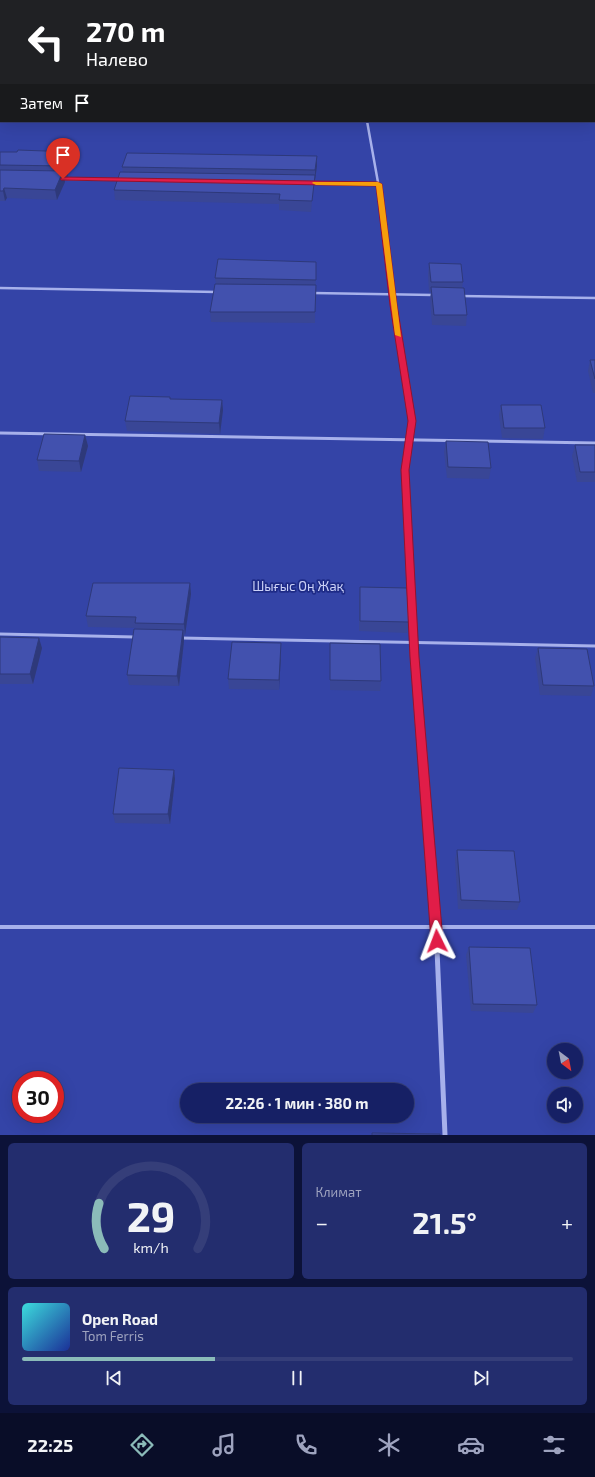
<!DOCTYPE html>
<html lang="ru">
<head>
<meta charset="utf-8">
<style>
  :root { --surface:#162065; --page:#232d6e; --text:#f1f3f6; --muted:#9ea3bf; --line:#353e79; --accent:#8bbbb9 }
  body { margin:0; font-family:"Exo 2",sans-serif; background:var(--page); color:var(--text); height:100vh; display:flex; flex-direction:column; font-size:15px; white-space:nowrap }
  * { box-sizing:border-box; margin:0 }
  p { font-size:13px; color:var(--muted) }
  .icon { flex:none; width:22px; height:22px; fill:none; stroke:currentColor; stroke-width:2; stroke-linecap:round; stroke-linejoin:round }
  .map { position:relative; height:1135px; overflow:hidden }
  .drawer { display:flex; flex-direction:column; gap:8px; padding:8px; background:#0c1238; flex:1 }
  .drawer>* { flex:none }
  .hud { position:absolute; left:0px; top:0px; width:595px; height:122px; box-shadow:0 4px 16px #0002,0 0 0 1px var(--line); background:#202124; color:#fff; overflow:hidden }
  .needle { width:26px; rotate:148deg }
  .fabs { position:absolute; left:547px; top:1043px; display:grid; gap:8px }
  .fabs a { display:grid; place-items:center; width:36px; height:36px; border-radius:50%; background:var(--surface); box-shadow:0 4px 16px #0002,0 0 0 1px var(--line); font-size:20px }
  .speed { position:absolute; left:12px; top:1071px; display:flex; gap:8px; font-size:20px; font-weight:700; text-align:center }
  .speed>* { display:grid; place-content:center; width:52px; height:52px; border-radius:50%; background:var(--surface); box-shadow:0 4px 16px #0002,0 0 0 1px var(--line); line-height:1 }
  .speed .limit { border:6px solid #d22; background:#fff; color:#111 }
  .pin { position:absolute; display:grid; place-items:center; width:34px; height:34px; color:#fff; margin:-41px -17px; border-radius:50% 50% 50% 0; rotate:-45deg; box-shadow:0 0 4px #0007 }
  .pin .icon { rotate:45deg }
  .me { position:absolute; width:44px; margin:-22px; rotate:357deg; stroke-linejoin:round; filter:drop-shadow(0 0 3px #0008) }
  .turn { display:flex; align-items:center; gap:14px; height:84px; padding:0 20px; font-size:18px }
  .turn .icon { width:52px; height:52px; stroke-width:2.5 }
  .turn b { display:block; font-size:28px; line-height:34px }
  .then { display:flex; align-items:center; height:38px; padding:0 20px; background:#0003; gap:8px; font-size:15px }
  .big { font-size:30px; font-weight:700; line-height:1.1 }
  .drawer .widget { flex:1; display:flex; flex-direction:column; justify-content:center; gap:6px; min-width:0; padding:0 14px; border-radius:6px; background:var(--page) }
  .drawer .dial { align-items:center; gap:0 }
  .dial svg { height:104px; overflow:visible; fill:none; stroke:var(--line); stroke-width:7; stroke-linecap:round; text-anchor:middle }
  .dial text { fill:var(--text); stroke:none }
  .song { display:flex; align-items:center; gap:12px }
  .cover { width:48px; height:48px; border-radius:6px; background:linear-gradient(135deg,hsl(180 70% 55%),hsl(230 70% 35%)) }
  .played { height:4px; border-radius:2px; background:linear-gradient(90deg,var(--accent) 35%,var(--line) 35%) }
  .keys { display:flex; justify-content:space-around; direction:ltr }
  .heat { display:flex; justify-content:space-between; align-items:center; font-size:22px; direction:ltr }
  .drawer .tiles { flex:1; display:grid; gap:8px; grid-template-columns:1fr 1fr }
  .widget:last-child { grid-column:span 2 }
  .trip { position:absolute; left:180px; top:1083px; width:234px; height:40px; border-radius:20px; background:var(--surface); box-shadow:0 4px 16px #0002,0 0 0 1px var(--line); font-weight:700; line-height:40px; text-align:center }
  .tab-bar { display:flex; height:64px; justify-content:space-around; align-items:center; background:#090d28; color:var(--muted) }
  .tab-bar .icon { width:28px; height:28px }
  .tab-bar .on { color:var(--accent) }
  .tab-bar b { font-size:18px; color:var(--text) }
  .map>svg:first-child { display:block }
  .green { fill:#3444a7; fill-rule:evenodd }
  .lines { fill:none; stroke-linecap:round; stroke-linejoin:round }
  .lane-far3 { stroke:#a7b1eb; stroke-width:2 }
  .lane-far2 { stroke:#a7b1eb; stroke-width:2.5 }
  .lane-far1 { stroke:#a7b1eb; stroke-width:3 }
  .lane { stroke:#a7b1eb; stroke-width:4 }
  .street-far3 { stroke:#a7b1eb; stroke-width:2.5 }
  .street-far2 { stroke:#a7b1eb; stroke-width:3 }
  .street-far1 { stroke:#a7b1eb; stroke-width:4 }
  .street { stroke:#a7b1eb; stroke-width:5 }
  .wall { fill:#394696 }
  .shaded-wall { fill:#2e397a }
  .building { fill:#4251ae; stroke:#2e397a }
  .route { fill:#e11d48; stroke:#92132f }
  .slow { fill:#f59e0b }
  .labels { text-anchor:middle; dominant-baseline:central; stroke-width:3.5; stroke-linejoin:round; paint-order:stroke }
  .park-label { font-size:13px; fill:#ccd2f8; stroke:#1e2b87 }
</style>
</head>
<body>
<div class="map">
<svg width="595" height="1135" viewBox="0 0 595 1135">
  <rect width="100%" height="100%" fill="#1e2b87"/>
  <path class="green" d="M0 0H595V1135H0ZM1 1H594V121H1ZM554 1050H576V1072H554ZM21 1080H55V1114H21ZM187 1090H407V1116H187ZM554 1094H576V1116H554Z"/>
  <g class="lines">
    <g class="lane-far3">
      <path d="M491 1 498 0"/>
      <path d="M60 179 121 180"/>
      <path d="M310 183 379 184"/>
    </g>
    <g class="lane-far2">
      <path d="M0 288 217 292"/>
      <path d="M313 293 433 295"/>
      <path d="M461 296 595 298"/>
    </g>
    <g class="lane-far1">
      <path d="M0 433 595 443"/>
      <path d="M0 634 135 637"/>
      <path d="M181 638 595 646"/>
    </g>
    <path class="lane" d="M0 927H595"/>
    <path class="street-far3" d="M367 121 379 188"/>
    <path class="street-far2" d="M379 187 394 305 412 421 411 429"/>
    <path class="street-far1" d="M411 428 405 470 421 738"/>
    <path class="street" d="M421 737 436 926 445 1135"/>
  </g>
  <g class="wall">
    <path d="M0 152H72L73 162 67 177H64L65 182 57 200 7 198 5 201H0Z"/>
    <path d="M317 156V166L315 180H314L311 212 279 210V204L115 200 114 190 123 172 122 167Z"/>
    <path d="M316 262 315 323 211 322 210 312 216 284 215 278Z"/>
    <path d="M429 263 463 282 462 288 467 315 466 326 432 325 430 298 431 292H429L428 274Z"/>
    <path d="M590 360H595V393H593L588 371Z"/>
    <path d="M170 399 222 400 223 410 220 434 127 431 125 421Z"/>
    <path d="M501 405 545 428 543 439 502 438 499 415Z"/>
    <path d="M85 435 88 446 81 472 39 471 37 460Z"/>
    <path d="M446 441 491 468 489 479 447 478 444 452Z"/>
    <path d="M575 445H595V482H577L572 456Z"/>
    <path d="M190 583 191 594 185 635H184V641L179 686 129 685 127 675 136 629V628L88 627 86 616Z"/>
    <path d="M360 587 409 622 407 633 359 631V598Z"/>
    <path d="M0 637 42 648 33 684H0Z"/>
    <path d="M538 648 594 686 591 696 540 695 535 658Z"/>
    <path d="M281 654 279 690 229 689 228 679Z"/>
    <path d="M330 654 381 681 380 691 330 690Z"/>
    <path d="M174 770 175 779 170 824 115 823 113 814Z"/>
    <path d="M457 850 520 902 517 910 458 909 455 859Z"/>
    <path d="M469 947 537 1005 533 1013 471 1011 466 955Z"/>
  </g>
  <g class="shaded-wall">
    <path d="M72 152 73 162 67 177 65 166Z"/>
    <path d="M317 156V166L315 180V170Z"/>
    <path d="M63 171 65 182 57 200 55 190Z"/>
    <path d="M4 188 7 198 5 201 3 191Z"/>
    <path d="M222 400 223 410 220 434 219 423Z"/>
    <path d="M85 435 88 446 81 472 79 461Z"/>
    <path d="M190 583 191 594 185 635 184 624Z"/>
    <path d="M183 630 184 641 179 686 177 676Z"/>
    <path d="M39 638 42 648 33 684 30 674Z"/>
    <path d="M281 643V654L279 690V680Z"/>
    <path d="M174 770 175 779 170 824 168 814Z"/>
  </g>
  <g class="building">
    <path d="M239 0H290L291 1H240Z"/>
    <path d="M18 150 72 152 65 166 0 165V152H17Z"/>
    <path d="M127 153 317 156 315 170 122 167Z"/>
    <path d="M0 170 63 171 55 190 4 188 3 191H0Z"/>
    <path d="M120 172 315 175 312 201 279 200 280 194 114 190Z"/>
    <path d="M218 259 316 262V280L215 278Z"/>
    <path d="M429 263 461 264 463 282H431Z"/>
    <path d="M215 284 316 285 315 312H210Z"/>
    <path d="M431 287 464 288 467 315H434Z"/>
    <path d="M590 360H595V379Z"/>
    <path d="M130 396 170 397V399L222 400 219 423 125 421Z"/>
    <path d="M501 405H541L545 428H504Z"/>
    <path d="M44 434 85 435 79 461 37 460Z"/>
    <path d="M446 441 488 442 491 468 448 467Z"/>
    <path d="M575 445H595V472H580Z"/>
    <path d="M93 583H190L184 624 135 623 136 617 86 616Z"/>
    <path d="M360 587 407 588 409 622 360 621Z"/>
    <path d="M134 629 183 630 177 676 127 675Z"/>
    <path d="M0 637 39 638 30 674H0Z"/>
    <path d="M232 642 281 643 279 680 228 679Z"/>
    <path d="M330 643 380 644 381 681 330 680Z"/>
    <path d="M538 648 587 649 594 686 543 685Z"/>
    <path d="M119 768 174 770 168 814H113Z"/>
    <path d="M457 850 514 851 520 902 461 900Z"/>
    <path d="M469 947 530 948 537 1005 473 1004Z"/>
    <path d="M372 1133 440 1134V1135H372Z"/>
  </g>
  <path class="route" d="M63 177 378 182 382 184 397 305 416 421 409 470 419 657 443 941 441 945 437 947 433 945 431 941 410 657 401 470 408 421 390 305 376 186 61 180 60 179Z"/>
  <path class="slow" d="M313 182H378L382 184 401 337 395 335 376 186 316 185 312 183Z"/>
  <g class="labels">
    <g class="park-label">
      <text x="298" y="586">Шығыс Оң Жақ</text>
    </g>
  </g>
</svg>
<div class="fabs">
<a><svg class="needle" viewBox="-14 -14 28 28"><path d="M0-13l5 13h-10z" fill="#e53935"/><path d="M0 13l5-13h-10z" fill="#9ea3bf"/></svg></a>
<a><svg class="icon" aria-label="sound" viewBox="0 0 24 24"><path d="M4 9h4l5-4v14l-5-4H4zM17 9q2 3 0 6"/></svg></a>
</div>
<div class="speed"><div class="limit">30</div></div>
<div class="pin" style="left:63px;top:179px;background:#d93025"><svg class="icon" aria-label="arrive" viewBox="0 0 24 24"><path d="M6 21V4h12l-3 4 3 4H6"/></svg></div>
<svg class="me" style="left:437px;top:941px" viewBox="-20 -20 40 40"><path d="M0-17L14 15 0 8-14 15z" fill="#e11d48" stroke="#fff" stroke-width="4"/></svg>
<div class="trip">22:26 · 1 мин · 380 m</div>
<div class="hud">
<div class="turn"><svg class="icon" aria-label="left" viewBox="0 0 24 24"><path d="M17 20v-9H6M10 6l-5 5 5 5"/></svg><div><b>270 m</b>Налево</div></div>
<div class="then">Затем<svg class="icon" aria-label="arrive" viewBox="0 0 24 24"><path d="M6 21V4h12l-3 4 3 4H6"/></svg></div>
</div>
</div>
<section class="drawer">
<div class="tiles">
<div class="widget dial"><svg viewBox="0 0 100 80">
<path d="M14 69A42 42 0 1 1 86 69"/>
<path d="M14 69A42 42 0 0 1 10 34" stroke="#8bbbb9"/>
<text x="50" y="56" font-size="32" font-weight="700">29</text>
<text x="50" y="72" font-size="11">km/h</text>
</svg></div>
<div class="widget"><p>Климат</p>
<div class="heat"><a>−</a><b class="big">21.5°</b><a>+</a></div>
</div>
<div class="widget">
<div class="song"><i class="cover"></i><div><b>Open Road</b><p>Tom Ferris</p></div></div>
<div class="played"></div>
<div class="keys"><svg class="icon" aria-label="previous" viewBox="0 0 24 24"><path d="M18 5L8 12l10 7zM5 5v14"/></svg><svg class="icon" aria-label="pause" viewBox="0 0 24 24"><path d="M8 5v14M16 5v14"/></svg><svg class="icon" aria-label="next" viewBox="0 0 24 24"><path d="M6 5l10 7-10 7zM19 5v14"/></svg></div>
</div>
</div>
</section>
<nav class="tab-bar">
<b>22:25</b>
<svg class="icon on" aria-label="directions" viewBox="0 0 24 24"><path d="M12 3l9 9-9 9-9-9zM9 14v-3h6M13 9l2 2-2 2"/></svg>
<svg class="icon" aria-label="music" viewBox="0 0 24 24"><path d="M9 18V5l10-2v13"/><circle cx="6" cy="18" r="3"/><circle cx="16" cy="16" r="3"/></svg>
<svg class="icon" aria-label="phone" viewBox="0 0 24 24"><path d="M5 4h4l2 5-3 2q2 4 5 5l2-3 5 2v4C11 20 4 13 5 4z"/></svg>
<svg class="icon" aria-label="climate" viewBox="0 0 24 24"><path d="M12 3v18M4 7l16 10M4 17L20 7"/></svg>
<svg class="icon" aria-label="car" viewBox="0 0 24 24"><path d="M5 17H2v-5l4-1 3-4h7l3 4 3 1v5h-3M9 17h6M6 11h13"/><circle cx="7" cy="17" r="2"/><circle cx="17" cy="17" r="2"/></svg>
<svg class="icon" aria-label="filters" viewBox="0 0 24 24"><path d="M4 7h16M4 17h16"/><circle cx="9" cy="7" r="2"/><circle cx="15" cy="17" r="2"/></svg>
</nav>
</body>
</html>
